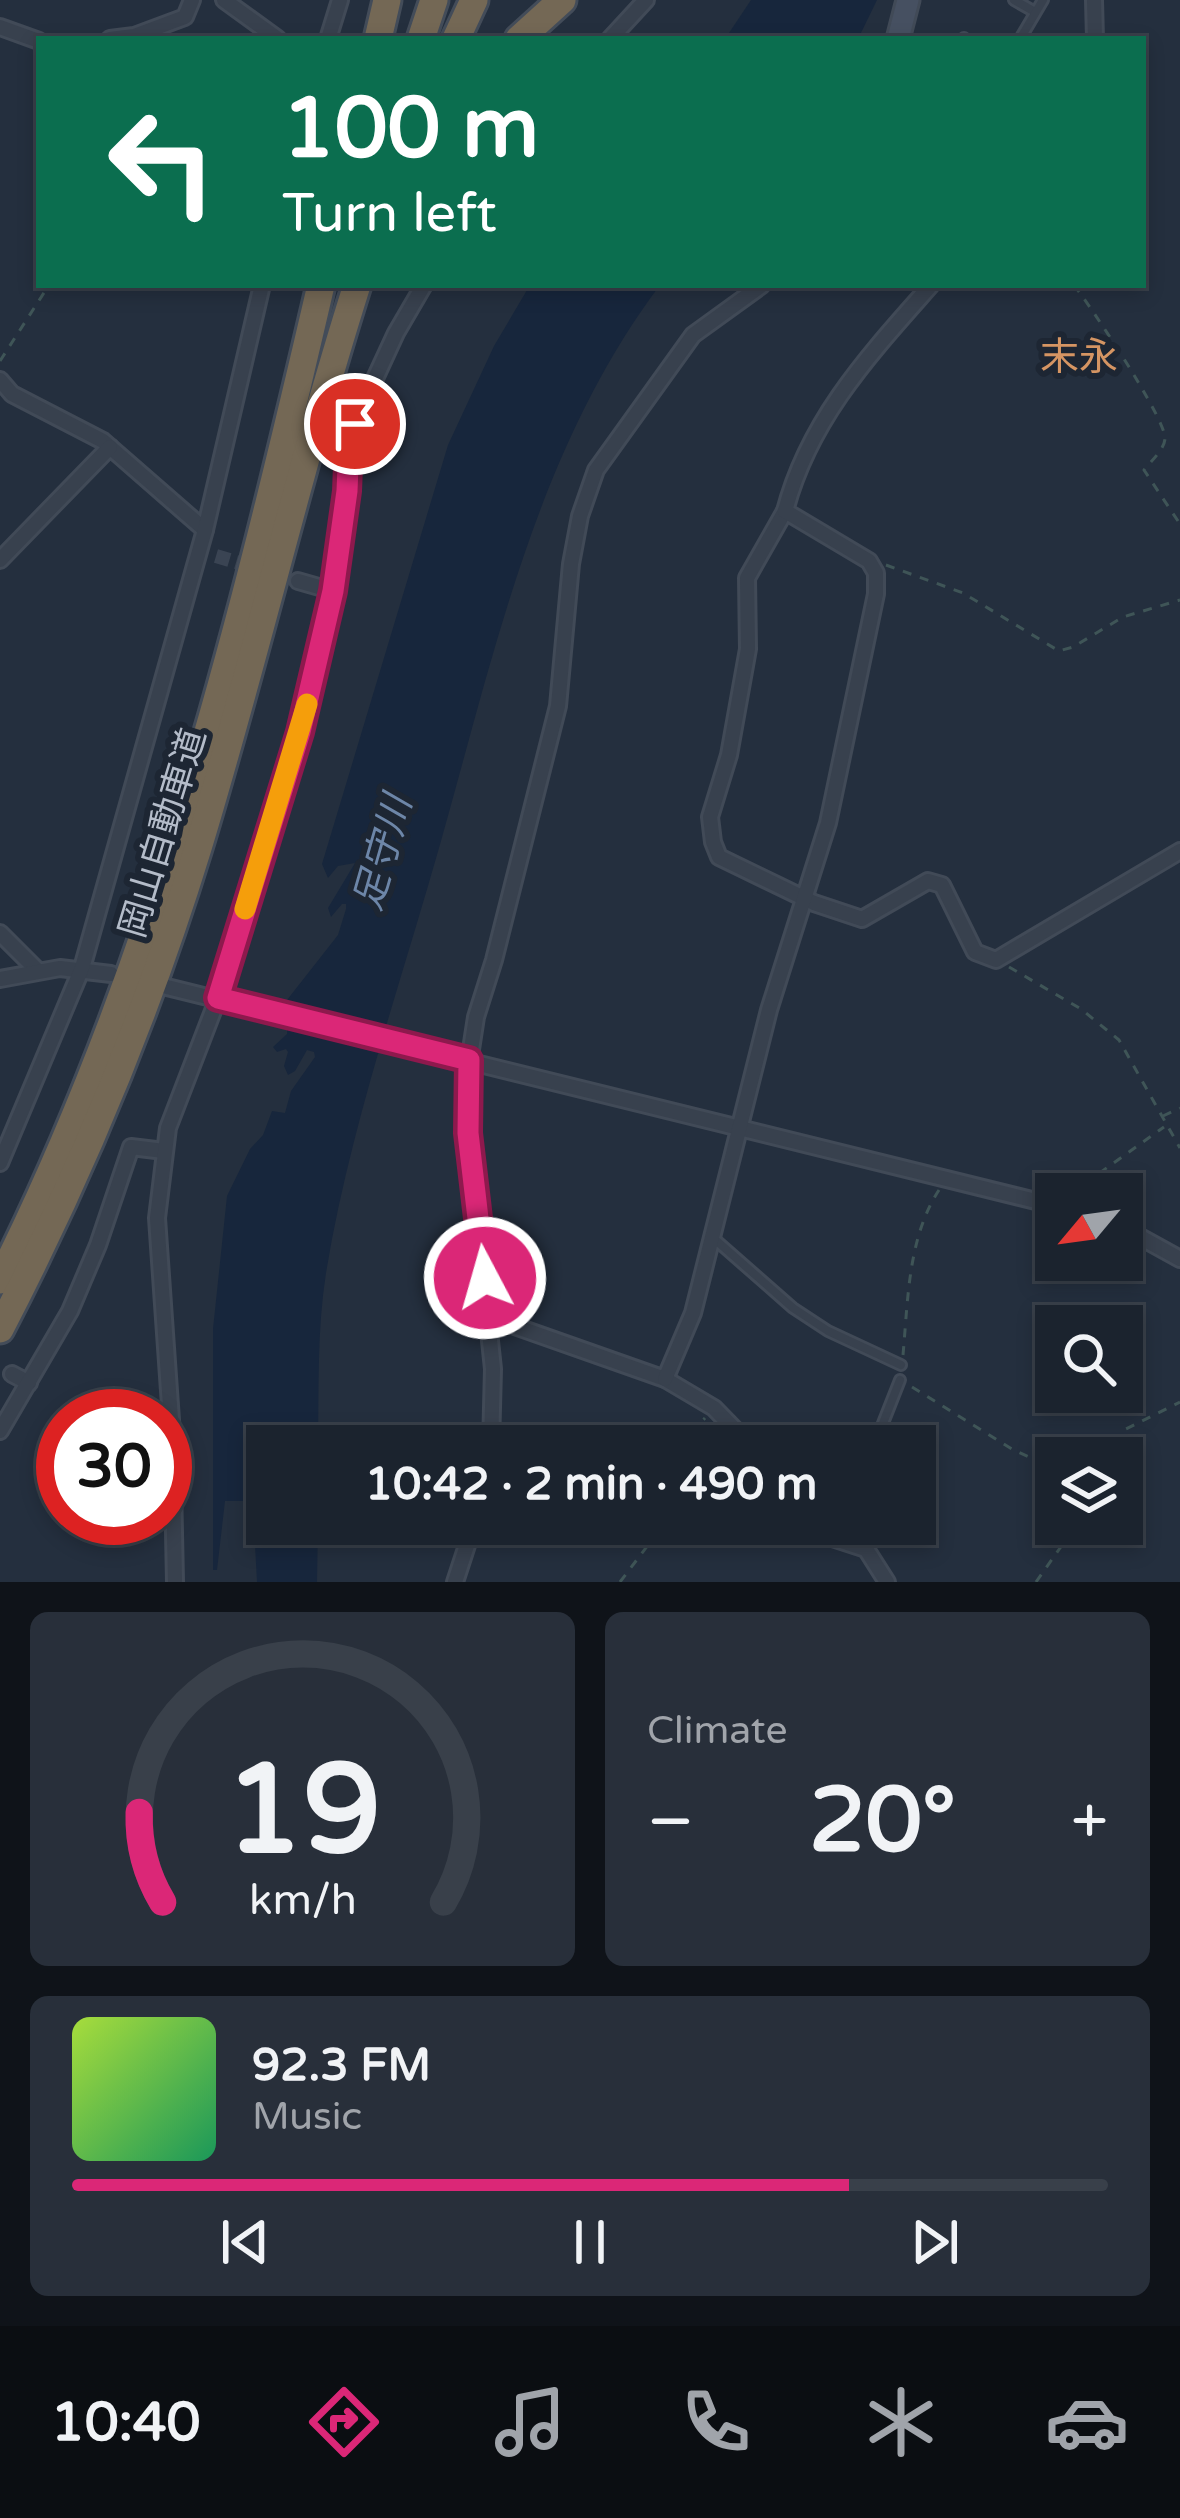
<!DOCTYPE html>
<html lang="en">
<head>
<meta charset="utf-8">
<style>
  :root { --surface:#1b232e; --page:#282f3a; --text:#f1f3f6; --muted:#a0a4aa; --line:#39404a; --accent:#db2777 }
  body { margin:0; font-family:"Varela Round","Noto Sans JP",sans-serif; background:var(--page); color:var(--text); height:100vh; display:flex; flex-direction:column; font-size:45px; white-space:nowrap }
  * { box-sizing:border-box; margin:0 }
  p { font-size:39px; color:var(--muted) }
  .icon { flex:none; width:66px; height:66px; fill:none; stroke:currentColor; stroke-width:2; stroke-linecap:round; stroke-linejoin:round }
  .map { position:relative; height:1582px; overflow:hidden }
  .side { display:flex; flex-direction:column; gap:30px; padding:30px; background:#0f1319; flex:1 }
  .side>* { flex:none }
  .banner { position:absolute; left:36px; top:36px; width:1110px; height:252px; border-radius:0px; box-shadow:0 6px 18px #0003,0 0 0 3px var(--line); background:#0b6e4f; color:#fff; overflow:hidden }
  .needle { width:78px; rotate:241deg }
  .fabs { position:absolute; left:1035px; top:1173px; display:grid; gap:24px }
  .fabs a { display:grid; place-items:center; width:108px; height:108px; border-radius:0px; background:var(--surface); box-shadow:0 6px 18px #0003,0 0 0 3px var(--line); font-size:60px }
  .speed { position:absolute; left:36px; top:1389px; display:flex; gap:24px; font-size:60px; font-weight:700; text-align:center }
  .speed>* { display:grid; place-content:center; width:156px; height:156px; border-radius:50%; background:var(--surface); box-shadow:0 6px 18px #0003,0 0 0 3px var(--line); line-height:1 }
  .speed .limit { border:18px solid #d22; background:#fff; color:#111 }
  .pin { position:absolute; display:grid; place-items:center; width:102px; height:102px; color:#fff; margin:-51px; border:6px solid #fff; border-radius:50%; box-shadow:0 3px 12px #0007 }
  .me { position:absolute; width:132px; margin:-66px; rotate:354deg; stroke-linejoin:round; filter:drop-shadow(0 0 9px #0008) }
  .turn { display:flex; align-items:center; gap:42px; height:252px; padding:0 48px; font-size:54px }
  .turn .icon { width:156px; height:156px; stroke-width:2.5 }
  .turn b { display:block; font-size:84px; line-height:102px }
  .big { font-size:90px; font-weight:800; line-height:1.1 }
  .side .widget { flex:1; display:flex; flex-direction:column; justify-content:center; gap:18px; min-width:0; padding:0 42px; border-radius:18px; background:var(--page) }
  .side .dial { align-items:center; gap:0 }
  .dial svg { height:312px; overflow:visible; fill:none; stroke:var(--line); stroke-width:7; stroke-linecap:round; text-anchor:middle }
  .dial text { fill:var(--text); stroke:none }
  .song { display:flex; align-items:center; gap:36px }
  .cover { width:144px; height:144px; border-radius:18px; background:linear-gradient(135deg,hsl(80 70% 55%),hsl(150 70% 35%)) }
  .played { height:12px; border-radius:6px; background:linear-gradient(90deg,var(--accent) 75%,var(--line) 75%) }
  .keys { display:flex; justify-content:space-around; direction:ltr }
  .heat { display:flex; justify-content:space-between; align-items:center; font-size:66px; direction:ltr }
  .side .tiles { flex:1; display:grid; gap:30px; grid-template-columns:1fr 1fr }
  .widget:last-child { grid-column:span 2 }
  .trip { position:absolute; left:246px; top:1425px; width:690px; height:120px; border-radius:0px; background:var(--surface); box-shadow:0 6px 18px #0003,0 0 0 3px var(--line); font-weight:800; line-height:120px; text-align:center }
  .menu { display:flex; height:192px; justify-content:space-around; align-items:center; background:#0b0e12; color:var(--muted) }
  .menu .icon { width:84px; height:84px }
  .menu .current { color:var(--accent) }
  .menu b { font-size:54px; color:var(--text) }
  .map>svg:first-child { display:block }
  .water { fill:#17263c }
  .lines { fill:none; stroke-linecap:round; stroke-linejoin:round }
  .minor-tunnel { stroke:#3a4453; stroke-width:14; stroke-dasharray:14 7; stroke-linecap:butt }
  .service-casing { stroke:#414a57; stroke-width:14 }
  .minor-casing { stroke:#414a57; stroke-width:20 }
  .secondary-casing { stroke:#414a57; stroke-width:27 }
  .motorway-casing { stroke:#434c59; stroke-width:33 }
  .path { stroke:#3f5557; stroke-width:3; stroke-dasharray:9 9; stroke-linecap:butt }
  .service { stroke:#38414e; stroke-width:8 }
  .minor { stroke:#38414e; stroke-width:14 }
  .secondary { stroke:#465061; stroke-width:21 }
  .motorway { stroke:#746855; stroke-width:27 }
  .route-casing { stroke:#8e194d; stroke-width:30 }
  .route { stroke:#db2777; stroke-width:21 }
  .slow { stroke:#f59e0b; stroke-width:21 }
  .labels { text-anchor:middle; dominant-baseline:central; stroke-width:12; stroke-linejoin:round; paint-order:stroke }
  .street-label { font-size:36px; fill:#b4bcc9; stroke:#1d2633 }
  .neighbourhood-label { font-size:39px; fill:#d59563; stroke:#1d2633 }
  .water-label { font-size:39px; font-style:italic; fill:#6d86a8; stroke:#1d2633 }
</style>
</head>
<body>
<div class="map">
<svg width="1180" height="1582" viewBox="0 0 1180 1582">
  <rect width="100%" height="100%" fill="#242f3e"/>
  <g class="water">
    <path d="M751 0H877L858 39H725Z"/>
    <path d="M530 285H660C538 447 495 650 441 841 401 983 350 1127 326 1273 317 1330 319 1388 318 1446H267V1524H318L317 1582H257L253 1507 243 1501H225L217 1570H213V1329L227 1196 250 1149 263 1135 272 1111 285 1113 291 1091 315 1057 314 1052 307 1050 295 1071 288 1075 284 1066 288 1052 286 1049 277 1052 273 1047 287 1034V1000L338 935 346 909V904H342L331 917 328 908 355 863 338 866 328 878 322 864 448 445 494 346Z"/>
  </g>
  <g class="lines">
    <path class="minor-tunnel" d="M216 556 253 567"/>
    <g class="service-casing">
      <g id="service">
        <path d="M1014 0 1035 12"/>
        <path d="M964 38 965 39"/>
        <path d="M1020 39 1043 0"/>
        <path d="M711 1236 793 1308 828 1331 901 1365"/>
        <path d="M874 1446 900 1380"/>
        <path d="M858 1524 866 1549"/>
      </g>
    </g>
    <g class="minor-casing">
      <g id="minor">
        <path d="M224 0 278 39"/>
        <path d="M1094 0 1095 39"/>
        <path d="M0 27 39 41"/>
        <path d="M110 39 134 36 185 17 192 0"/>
        <path d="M328 39 340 0"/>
        <path d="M610 39 646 0"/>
        <path d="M0 380 12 394 103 441 205 530"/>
        <path d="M785 511 747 578 748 649 729 755 710 817 713 842 719 857 814 903 862 919 928 881 942 885 975 952 996 960 1180 851"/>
        <path d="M0 560 110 447"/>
        <path d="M298 581 333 591"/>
        <path d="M0 933 37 970"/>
        <path d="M0 979 60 968 111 974"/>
        <path d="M167 987 1056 1206"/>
        <path d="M0 1163 82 968 205 530 262 285"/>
        <path d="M1122 1227 1180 1259"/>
        <path d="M492 1273 506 1323 665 1379 714 1408 751 1446"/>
        <path d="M12 1374 29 1383"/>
        <path d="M665 1379 693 1313 769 1010 828 823 876 594V573L869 561 785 511C809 419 870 354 931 285"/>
        <path d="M0 1431 70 1311 98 1245 131 1147 164 1151"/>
        <path d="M491 1446 493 1369 468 1133 466 1082 476 1017 494 960 558 706 571 564 580 516 596 470 693 335 762 285"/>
        <path d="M805 1524 820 1534 866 1549 887 1582"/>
        <path d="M175 1582 172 1434 157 1218 168 1128 218 998 300 732 333 591 354 424 396 333 424 285"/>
        <path d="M455 1582 474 1524"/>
      </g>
    </g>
    <g class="secondary-casing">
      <path id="secondary" d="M898 39 908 0"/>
    </g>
    <g class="motorway-casing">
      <g id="motorway">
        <path d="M378 39 387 0"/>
        <path d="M421 39 434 0"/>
        <path d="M456 39 474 0"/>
        <path d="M519 39 562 0"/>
        <path d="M0 1280C158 966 242 625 321 285"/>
        <path d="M0 1329C80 1175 147 1014 198 848 255 661 298 471 357 285"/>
      </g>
    </g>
    <g class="path">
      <path d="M564 39 580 34 590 39"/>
      <path d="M1074 285C1089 304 1167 420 1165 439 1164 450 1150 462 1144 470L1180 524"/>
      <path d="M0 361 49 285"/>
      <path d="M886 565 963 593 1059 651 1073 647 1123 617 1180 600"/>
      <path d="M1009 967 1081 1009 1119 1040 1180 1148"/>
      <path d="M1163 1116 1180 1108"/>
      <path d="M1070 1194 1164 1127"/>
      <path d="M903 1355C908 1300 908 1237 939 1190"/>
      <path d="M912 1387 1012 1449 1056 1470"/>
      <path d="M679 1446 705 1418"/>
      <path d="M1106 1458 1122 1431 1180 1402"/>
      <path d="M620 1582 664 1524"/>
      <path d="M1036 1582 1077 1524"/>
    </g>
    <use href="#service" class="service"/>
    <use href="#minor" class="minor"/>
    <use href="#secondary" class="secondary"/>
    <use href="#motorway" class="motorway"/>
  </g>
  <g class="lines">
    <g class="route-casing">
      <path id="route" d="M355 424 349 442 347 491 333 591 300 732 218 998 469 1060 468 1133 485 1278"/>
    </g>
    <use href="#route" class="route"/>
    <path class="slow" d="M245 909 307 704"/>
  </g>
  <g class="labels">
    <g class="street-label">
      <text transform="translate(163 833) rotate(-73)">岡山自動車道</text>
    </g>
    <g class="neighbourhood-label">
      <text x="1079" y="357">末永</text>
    </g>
    <g class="water-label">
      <text transform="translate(383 853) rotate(-74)">足守川</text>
    </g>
  </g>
</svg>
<div class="fabs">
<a><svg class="needle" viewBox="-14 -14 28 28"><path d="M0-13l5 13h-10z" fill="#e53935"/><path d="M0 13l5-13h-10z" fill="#a0a4aa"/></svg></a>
<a><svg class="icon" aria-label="search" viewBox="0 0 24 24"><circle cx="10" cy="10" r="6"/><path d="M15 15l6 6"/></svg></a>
<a><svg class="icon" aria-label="layers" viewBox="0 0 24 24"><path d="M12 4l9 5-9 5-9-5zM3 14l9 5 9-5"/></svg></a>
</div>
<div class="speed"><div class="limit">30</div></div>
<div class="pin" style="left:355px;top:424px;background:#d93025"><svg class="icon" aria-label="arrive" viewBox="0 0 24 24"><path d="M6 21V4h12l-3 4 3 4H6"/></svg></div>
<svg class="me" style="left:485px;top:1278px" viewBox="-20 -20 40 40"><circle r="17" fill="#db2777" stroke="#fff" stroke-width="3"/><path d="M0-11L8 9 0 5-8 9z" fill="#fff"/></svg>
<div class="trip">10:42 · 2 min · 490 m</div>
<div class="banner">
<div class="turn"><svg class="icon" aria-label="left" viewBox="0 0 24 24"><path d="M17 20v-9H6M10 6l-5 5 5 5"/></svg><div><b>100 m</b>Turn left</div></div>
</div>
</div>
<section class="side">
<div class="tiles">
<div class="widget dial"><svg viewBox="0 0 100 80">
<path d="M14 69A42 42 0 1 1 86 69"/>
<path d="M14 69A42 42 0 0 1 8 46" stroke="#db2777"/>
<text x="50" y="56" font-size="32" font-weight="700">19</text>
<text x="50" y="72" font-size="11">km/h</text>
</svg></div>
<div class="widget"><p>Climate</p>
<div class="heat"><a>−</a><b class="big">20°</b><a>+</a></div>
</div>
<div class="widget">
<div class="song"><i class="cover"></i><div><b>92.3 FM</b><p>Music</p></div></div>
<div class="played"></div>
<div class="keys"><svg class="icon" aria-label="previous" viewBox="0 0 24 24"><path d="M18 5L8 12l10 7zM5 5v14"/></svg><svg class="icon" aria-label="pause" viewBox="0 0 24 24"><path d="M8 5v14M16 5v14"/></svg><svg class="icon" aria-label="next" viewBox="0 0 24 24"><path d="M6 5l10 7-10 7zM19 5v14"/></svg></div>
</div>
</div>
</section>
<nav class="menu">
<b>10:40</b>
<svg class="icon current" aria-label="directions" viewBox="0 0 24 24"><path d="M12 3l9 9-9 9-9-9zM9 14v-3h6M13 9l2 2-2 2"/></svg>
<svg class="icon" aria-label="music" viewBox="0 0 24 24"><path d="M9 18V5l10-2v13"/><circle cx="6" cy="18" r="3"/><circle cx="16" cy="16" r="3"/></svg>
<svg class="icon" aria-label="phone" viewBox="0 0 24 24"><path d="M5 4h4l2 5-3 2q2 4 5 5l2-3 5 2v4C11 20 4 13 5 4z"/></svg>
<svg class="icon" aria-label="climate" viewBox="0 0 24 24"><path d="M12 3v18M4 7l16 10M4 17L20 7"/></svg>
<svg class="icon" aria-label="car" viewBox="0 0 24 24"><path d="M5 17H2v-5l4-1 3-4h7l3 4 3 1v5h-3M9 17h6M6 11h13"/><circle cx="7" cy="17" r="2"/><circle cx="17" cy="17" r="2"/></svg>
</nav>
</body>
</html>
